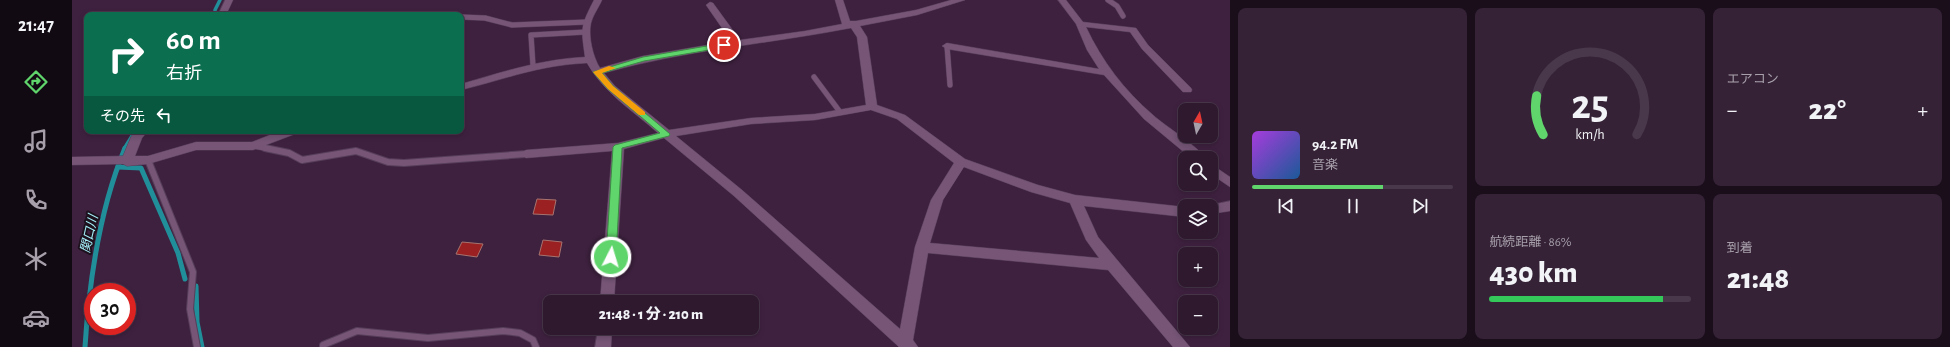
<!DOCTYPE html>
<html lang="ja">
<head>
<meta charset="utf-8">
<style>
  :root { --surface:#2e192f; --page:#362237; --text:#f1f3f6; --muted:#a7a0aa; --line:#49384b; --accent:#5fd56b }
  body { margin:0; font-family:"Alegreya Sans","Noto Sans JP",sans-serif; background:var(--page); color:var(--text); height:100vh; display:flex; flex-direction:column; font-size:15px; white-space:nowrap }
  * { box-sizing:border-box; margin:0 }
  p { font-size:13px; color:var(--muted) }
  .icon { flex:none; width:22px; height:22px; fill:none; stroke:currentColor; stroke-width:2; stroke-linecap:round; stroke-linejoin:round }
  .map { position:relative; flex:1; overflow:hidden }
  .details { display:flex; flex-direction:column; gap:8px; padding:8px; background:#190e1a; width:720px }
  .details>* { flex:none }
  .hud { position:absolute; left:12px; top:12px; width:380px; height:122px; border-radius:8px; box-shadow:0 2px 6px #0003,0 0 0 1px var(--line); background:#0b6e4f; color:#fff; overflow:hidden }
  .needle { width:26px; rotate:9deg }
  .fabs { position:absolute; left:1106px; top:103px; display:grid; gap:8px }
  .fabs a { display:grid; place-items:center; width:40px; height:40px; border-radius:8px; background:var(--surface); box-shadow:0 2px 6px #0003,0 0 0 1px var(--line); font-size:20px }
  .speed { position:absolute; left:12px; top:283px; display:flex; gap:8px; font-size:20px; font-weight:700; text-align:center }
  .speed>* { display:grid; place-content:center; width:52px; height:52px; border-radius:50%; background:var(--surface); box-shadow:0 2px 6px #0003,0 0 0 1px var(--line); line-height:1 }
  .speed .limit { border:6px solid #d22; background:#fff; color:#111 }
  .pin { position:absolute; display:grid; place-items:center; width:34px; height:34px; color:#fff; margin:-17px; border:2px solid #fff; border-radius:50%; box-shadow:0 1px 4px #0007 }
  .me { position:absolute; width:44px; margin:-22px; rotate:5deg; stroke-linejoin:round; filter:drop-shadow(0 0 3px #0008) }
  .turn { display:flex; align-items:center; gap:14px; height:84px; padding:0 16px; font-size:18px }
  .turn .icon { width:52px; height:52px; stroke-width:2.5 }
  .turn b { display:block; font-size:28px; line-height:34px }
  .then { display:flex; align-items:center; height:38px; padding:0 16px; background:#0003; gap:8px; font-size:15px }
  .big { font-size:30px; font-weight:800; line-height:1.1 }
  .details .card { flex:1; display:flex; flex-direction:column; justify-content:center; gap:6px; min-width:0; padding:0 14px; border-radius:8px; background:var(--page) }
  .details .dial { align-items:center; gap:0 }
  .dial svg { height:104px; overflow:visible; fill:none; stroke:var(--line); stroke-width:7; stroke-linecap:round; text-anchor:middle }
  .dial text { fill:var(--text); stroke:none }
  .song { display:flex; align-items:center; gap:12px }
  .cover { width:48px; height:48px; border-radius:6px; background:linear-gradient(135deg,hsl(280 70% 55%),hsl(210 70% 35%)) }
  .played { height:4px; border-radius:2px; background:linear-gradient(90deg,var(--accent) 65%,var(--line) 65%) }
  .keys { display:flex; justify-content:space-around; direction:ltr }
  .heat { display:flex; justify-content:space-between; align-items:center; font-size:22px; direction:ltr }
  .charge { height:6px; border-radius:3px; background:linear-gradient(90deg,#34c759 86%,var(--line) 0) }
  .details .tiles { flex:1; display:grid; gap:8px; grid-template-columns:repeat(3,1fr) }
  .card:first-child { grid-row:span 2 }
  .trip { position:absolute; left:471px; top:295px; width:216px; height:40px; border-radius:8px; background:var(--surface); box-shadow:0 2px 6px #0003,0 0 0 1px var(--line); font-weight:800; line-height:40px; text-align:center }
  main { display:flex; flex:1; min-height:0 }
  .tabs { display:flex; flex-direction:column; width:72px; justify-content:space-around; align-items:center; background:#120a13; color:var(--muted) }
  .tabs .icon { width:28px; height:28px }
  .tabs .on { color:var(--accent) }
  .tabs b { font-size:18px; color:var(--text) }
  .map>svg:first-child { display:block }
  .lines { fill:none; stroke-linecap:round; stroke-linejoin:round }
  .stream-far1 { stroke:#218f9a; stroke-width:3.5 }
  .stream { stroke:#218f9a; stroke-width:5 }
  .building { fill:#9a2022; stroke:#a6736e }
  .lane-far1-casing { stroke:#573e59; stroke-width:6 }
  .lane-casing { stroke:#573e59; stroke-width:8 }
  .street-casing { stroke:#573e59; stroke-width:1 }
  .lane-far1 { stroke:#765577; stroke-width:5 }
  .lane { stroke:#765577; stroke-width:6 }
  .street { fill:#765577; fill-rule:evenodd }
  .route { fill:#5fd56b; stroke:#3e8a46 }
  .slow { fill:#f59e0b }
  .labels { text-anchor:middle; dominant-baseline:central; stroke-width:4; stroke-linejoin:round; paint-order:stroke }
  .water-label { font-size:13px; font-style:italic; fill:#a4f0f9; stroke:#1e111e }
</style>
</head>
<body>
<main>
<nav class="tabs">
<b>21:47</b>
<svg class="icon on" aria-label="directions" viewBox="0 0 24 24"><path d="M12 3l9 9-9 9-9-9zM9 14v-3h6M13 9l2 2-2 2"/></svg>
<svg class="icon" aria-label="music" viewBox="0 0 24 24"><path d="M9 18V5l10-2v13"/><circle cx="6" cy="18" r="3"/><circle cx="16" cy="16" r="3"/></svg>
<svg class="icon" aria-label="phone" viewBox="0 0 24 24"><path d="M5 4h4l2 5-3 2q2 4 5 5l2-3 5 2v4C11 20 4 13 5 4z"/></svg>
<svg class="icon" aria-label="climate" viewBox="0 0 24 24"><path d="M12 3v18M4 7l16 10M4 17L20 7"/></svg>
<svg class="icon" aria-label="car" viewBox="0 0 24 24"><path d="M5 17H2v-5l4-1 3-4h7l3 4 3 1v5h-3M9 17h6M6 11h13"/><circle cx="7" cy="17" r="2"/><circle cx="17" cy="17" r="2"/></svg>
</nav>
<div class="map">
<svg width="1158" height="347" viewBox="0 0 1158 347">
  <rect width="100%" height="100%" fill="#3e213f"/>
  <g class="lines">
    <g class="stream-far1">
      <path d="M143 15V10L148 0"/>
      <path d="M52 149 63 131"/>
    </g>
    <g class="stream">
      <path d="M46 167 69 168 106 253 113 279"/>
      <path d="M124 286 125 322 130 347"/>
      <path d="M13 347C17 283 28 208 53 148"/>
    </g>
  </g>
  <g class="building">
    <path d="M465 199 484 200 481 215 461 214Z"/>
    <path d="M471 240 490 242 487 257 467 255Z"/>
    <path d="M390 242 411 244 405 257 384 254Z"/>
  </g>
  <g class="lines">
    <g class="lane-far1-casing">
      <g id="lane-far1">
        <path d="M1036 0 1045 6 1051 16"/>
        <path d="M325 14 344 15"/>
        <path d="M389 17 413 18 440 25 515 22"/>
        <path d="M875 46 878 85"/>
        <path d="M461 66 459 35 514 32"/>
        <path d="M742 77 768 112"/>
        <path d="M181 146 198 149"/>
      </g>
    </g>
    <g class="lane-casing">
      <g id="lane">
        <path d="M193 148 217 153 230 160 284 151 316 162 332 163 454 154"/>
        <path d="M76 160 121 272 118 309 125 347"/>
        <path d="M251 347V345L285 331 356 338 431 331 448 333 461 340 464 347"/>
      </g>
    </g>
    <g class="street-casing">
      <g id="street">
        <path d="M153 0H161L154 15H146Z"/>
        <path d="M522 0H530C527 7 521 15 519 23 516 36 521 57 528 68L571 56 659 41 634 5 638 2 641 3 668 40 733 31 770 24 763 0H771L778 21H784L844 10 879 0H893L845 15 788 26 795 37 805 105 833 115 893 159 966 185 1003 195 1113 207V217L1012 206 1026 237 1118 347H1101L1036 270 856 253 841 340 846 347H827L662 196 592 138 552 149 542 302H528L540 151 454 158 448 154 454 150 546 143 586 133C561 111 531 92 515 63 467 65 434 79 389 90V84C430 72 470 59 513 57 509 28 508 27 522 0ZM779 28 785 37 794 105 743 114 679 118 597 130 543 86 532 73C613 50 697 44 779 28ZM799 110 825 119 882 163 859 200 843 247 828 329 670 190 604 136 679 124 743 120ZM892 167 959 192 998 203 1014 240 1027 258 858 243 871 200Z"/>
        <path d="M986 0H994L1011 22 1064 28 1076 45 1119 88 1120 90 1119 92H1111L1070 49 1058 32 1014 27C1030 61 1052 90 1081 115 1093 126 1126 146 1133 158H1119L1072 119 1032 75 875 49 870 46 875 43 1027 69 1015 50 1004 24Z"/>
        <path d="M64 131H76L70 138 63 156H76L124 142H180L208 131H225L223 134 181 150H124L76 164 55 166 51 164 0 165V157L51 156 59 137Z"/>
        <path d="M1139 164 1158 177V187L1139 174Z"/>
        <path d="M1158 201V211L1139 214V206H1134Z"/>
        <path d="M526 328H540L539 347H523Z"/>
      </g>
    </g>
    <use href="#lane-far1" class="lane-far1"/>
    <use href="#lane" class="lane"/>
    <use href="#street" class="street"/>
  </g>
  <path class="route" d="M652 43 656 45 655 47 572 61 530 73 541 86 598 134 597 136 550 148 544 257 542 260H535L534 257 541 147 543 145 588 133 536 89 521 72 571 57Z"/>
  <path class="slow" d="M537 66 544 68 530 73 541 86 573 112V115H567L536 89 521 72Z"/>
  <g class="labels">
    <g class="water-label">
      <text transform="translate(18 234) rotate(-77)">関口川</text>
    </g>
  </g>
</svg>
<div class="fabs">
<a><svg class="needle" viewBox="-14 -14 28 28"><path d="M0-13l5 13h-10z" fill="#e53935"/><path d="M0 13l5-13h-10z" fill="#a7a0aa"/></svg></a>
<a><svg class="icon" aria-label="search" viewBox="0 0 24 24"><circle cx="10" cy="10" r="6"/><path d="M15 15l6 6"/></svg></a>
<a><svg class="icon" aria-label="layers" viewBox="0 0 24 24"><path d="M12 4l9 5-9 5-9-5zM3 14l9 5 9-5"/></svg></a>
<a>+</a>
<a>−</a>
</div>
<div class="speed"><div class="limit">30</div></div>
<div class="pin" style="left:652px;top:45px;background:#d93025"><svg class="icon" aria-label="arrive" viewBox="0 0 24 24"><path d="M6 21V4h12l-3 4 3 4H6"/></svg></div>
<svg class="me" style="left:539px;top:257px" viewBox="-20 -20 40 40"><circle r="17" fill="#5fd56b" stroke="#fff" stroke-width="3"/><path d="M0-11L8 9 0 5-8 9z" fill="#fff"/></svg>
<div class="trip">21:48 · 1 分 · 210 m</div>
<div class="hud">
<div class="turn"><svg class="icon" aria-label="right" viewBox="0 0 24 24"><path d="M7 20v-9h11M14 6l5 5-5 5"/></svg><div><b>60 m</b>右折</div></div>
<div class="then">その先<svg class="icon" aria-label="left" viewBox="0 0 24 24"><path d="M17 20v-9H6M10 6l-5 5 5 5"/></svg></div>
</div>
</div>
<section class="details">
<div class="tiles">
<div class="card">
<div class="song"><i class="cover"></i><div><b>94.2 FM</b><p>音楽</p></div></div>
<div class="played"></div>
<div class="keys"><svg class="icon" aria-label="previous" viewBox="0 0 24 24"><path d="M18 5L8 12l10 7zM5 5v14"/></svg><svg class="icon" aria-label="pause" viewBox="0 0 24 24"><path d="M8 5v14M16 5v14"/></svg><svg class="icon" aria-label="next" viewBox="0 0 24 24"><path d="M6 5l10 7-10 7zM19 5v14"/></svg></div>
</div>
<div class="card dial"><svg viewBox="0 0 100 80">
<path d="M14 69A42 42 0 1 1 86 69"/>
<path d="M14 69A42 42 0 0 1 9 39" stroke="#5fd56b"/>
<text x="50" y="56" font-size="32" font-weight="700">25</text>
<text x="50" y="72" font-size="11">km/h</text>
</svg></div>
<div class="card"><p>エアコン</p>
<div class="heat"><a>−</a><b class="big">22°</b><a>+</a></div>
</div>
<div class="card"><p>航続距離 · 86%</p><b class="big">430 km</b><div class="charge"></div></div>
<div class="card"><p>到着</p><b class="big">21:48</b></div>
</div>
</section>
</main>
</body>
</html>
